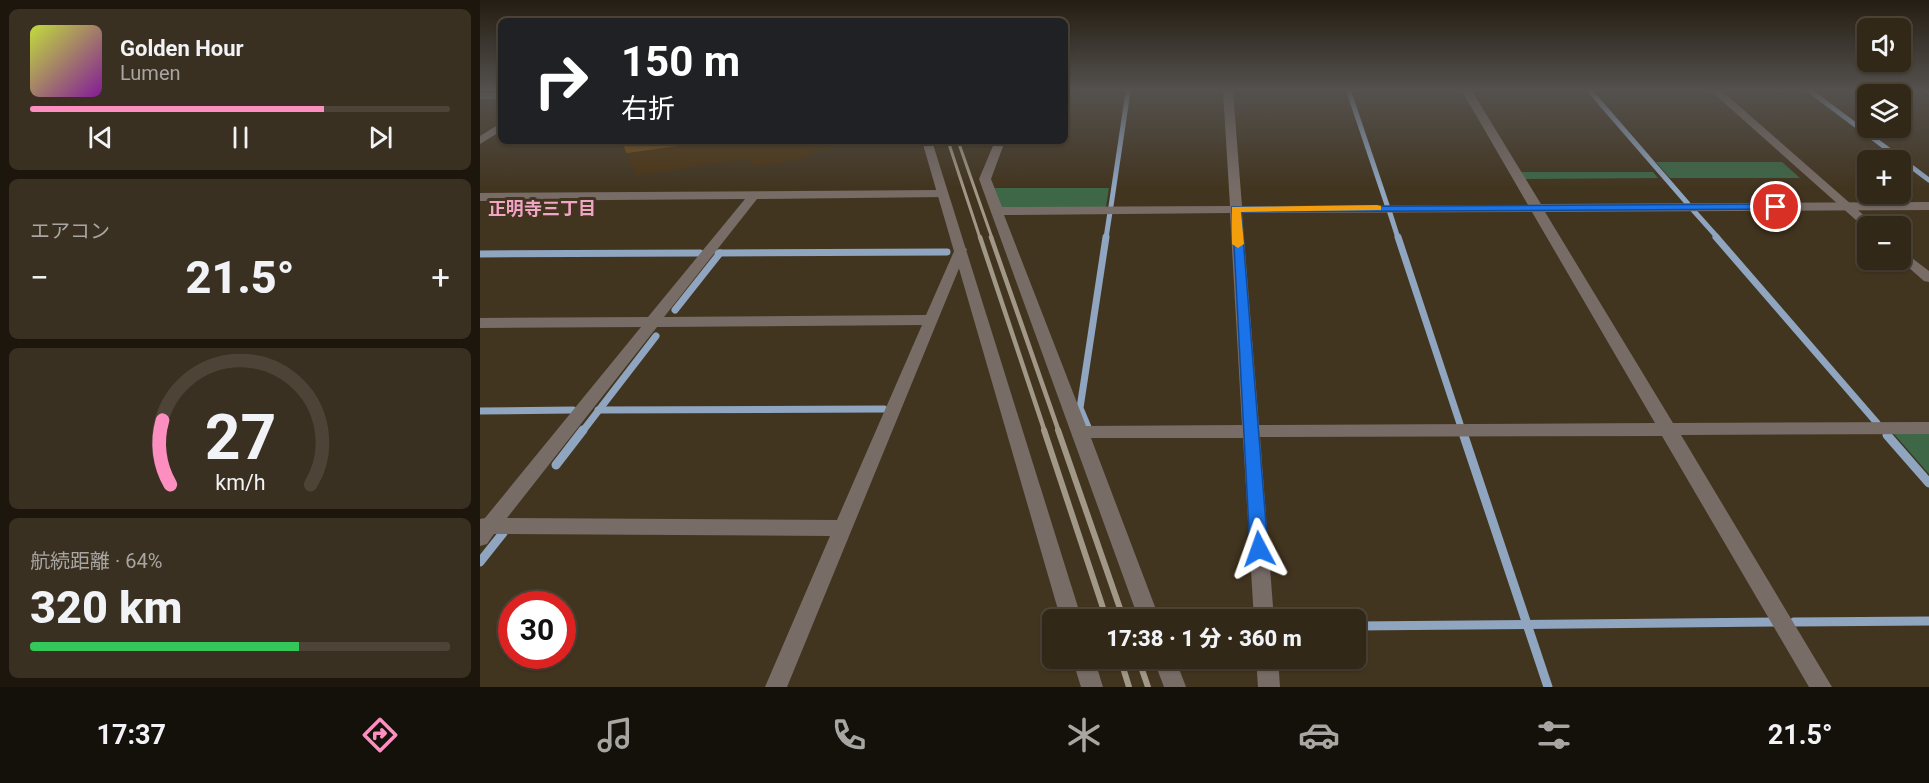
<!DOCTYPE html>
<html lang="ja">
<head>
<meta charset="utf-8">
<style>
  :root { --surface:#322818; --page:#3a3021; --text:#f1f3f6; --muted:#a8a6a2; --line:#4d4437; --accent:#fd8ec0 }
  body { margin:0; font-family:Roboto,"Noto Sans JP",sans-serif; background:var(--page); color:var(--text); height:100vh; display:flex; flex-direction:column; font-size:22px; white-space:nowrap }
  * { box-sizing:border-box; margin:0 }
  p { font-size:20px; color:var(--muted) }
  .icon { flex:none; width:33px; height:33px; fill:none; stroke:currentColor; stroke-width:2; stroke-linecap:round; stroke-linejoin:round }
  .map { position:relative; flex:1; overflow:hidden }
  .panel { display:flex; flex-direction:column; gap:9px; padding:9px; background:#1c160d; width:480px }
  .panel>* { flex:none }
  .top-card { position:absolute; left:18px; top:18px; width:570px; height:126px; border-radius:9px; box-shadow:0 2px 4px #0004,0 0 0 2px var(--line); background:#202124; color:#fff; overflow:hidden }
  .controls { position:absolute; left:1377px; top:18px; display:grid; gap:12px }
  .controls a { display:grid; place-items:center; width:54px; height:54px; border-radius:9px; background:var(--surface); box-shadow:0 2px 4px #0004,0 0 0 2px var(--line); font-size:30px }
  .speed { position:absolute; left:18px; top:591px; display:flex; gap:12px; font-size:30px; font-weight:700; text-align:center }
  .speed>* { display:grid; place-content:center; width:78px; height:78px; border-radius:50%; background:var(--surface); box-shadow:0 2px 4px #0004,0 0 0 2px var(--line); line-height:1 }
  .speed .limit { border:9px solid #d22; background:#fff; color:#111 }
  .pin { position:absolute; display:grid; place-items:center; width:51px; height:51px; color:#fff; margin:-26px; border:3px solid #fff; border-radius:50%; box-shadow:0 2px 6px #0007 }
  .me { position:absolute; width:66px; margin:-33px; rotate:356deg; stroke-linejoin:round; filter:drop-shadow(0 0 4px #0008) }
  .turn { display:flex; align-items:center; gap:21px; height:126px; padding:0 24px; font-size:27px }
  .turn .icon { width:78px; height:78px; stroke-width:2.5 }
  .turn b { display:block; font-size:42px; line-height:51px }
  .big { font-size:45px; font-weight:800; line-height:1.1 }
  .panel .card { flex:1; display:flex; flex-direction:column; justify-content:center; gap:9px; min-width:0; padding:0 21px; border-radius:9px; background:var(--page) }
  .panel .dial { align-items:center; gap:0 }
  .dial svg { height:156px; overflow:visible; fill:none; stroke:var(--line); stroke-width:7; stroke-linecap:round; text-anchor:middle }
  .dial text { fill:var(--text); stroke:none }
  .song { display:flex; align-items:center; gap:18px }
  .cover { width:72px; height:72px; border-radius:9px; background:linear-gradient(135deg,hsl(70 70% 55%),hsl(290 70% 35%)) }
  .played { height:6px; border-radius:3px; background:linear-gradient(90deg,var(--accent) 70%,var(--line) 70%) }
  .keys { display:flex; justify-content:space-around; direction:ltr }
  .heat { display:flex; justify-content:space-between; align-items:center; font-size:33px; direction:ltr }
  .charge { height:9px; border-radius:4px; background:linear-gradient(90deg,#34c759 64%,var(--line) 0) }
  .trip { position:absolute; left:562px; top:609px; width:324px; height:60px; border-radius:9px; background:var(--surface); box-shadow:0 2px 4px #0004,0 0 0 2px var(--line); font-weight:800; line-height:60px; text-align:center }
  .dock { display:flex; height:96px; justify-content:space-around; align-items:center; background:#14100a; color:var(--muted) }
  .dock .icon { width:42px; height:42px }
  .dock .selected { color:var(--accent) }
  .dock b { font-size:27px; color:var(--text) }
  main { display:flex; flex:1; min-height:0 }
  .map>svg:first-child { display:block }
  .green { fill:#3d6747 }
  .lines { fill:none; stroke-linecap:round; stroke-linejoin:round }
  .stream-far2 { stroke:#8fa5c0; stroke-width:5 }
  .stream-far1 { stroke:#8fa5c0; stroke-width:7 }
  .stream { stroke:#8fa5c0; stroke-width:9 }
  .minor { fill:#786c67; fill-rule:evenodd }
  .tertiary { fill:#786c67; fill-rule:evenodd }
  .rail-far2 { stroke:#a29887; stroke-width:3 }
  .rail-far1 { stroke:#a29887; stroke-width:4.5 }
  .rail { stroke:#a29887; stroke-width:6 }
  .shaded-wall { fill:#4c3412 }
  .building { fill:#6c4b19; stroke:#4c3412; stroke-width:1.5 }
  .route { fill:#1a73e8; stroke:#114b97; stroke-width:1.5 }
  .slow { fill:#f59e0b }
  .labels { text-anchor:middle; dominant-baseline:central; stroke-width:6; stroke-linejoin:round; paint-order:stroke }
  .neighbourhood-label { font-size:18px; font-weight:bold; fill:#f2a4c5; stroke:#423520 }
</style>
</head>
<body>
<main>
<section class="panel">
<div class="card">
<div class="song"><i class="cover"></i><div><b>Golden Hour</b><p>Lumen</p></div></div>
<div class="played"></div>
<div class="keys"><svg class="icon" aria-label="previous" viewBox="0 0 24 24"><path d="M18 5L8 12l10 7zM5 5v14"/></svg><svg class="icon" aria-label="pause" viewBox="0 0 24 24"><path d="M8 5v14M16 5v14"/></svg><svg class="icon" aria-label="next" viewBox="0 0 24 24"><path d="M6 5l10 7-10 7zM19 5v14"/></svg></div>
</div>
<div class="card"><p>エアコン</p>
<div class="heat"><a>−</a><b class="big">21.5°</b><a>+</a></div>
</div>
<div class="card dial"><svg viewBox="0 0 100 80">
<path d="M14 69A42 42 0 1 1 86 69"/>
<path d="M14 69A42 42 0 0 1 10 36" stroke="#fd8ec0"/>
<text x="50" y="56" font-size="32" font-weight="700">27</text>
<text x="50" y="72" font-size="11">km/h</text>
</svg></div>
<div class="card"><p>航続距離 · 64%</p><b class="big">320 km</b><div class="charge"></div></div>
</section>
<div class="map">
<svg width="1449" height="687" viewBox="0 0 1449 687">
  <rect width="100%" height="100%" fill="#423520"/>
  <g class="green">
    <path d="M1176 162H1302L1320 178H1190Z"/>
    <path d="M1039 172H1173L1178 178 1043 179Z"/>
    <path d="M514 188H629L626 207H521Z"/>
    <path d="M1449 433V474L1414 434Z"/>
  </g>
  <g class="lines">
    <g class="stream-far2">
      <path d="M1110 91 1208 204"/>
      <path d="M1330 91 1449 180"/>
      <path d="M869 92 907 205"/>
      <path d="M631 206 648 92"/>
      <path d="M909 210 918 238"/>
      <path d="M1213 210 1238 238"/>
      <path d="M626 238 630 212"/>
    </g>
    <g class="stream-far1">
      <path d="M918 237 980 424"/>
      <path d="M1236 237 1397 423"/>
      <path d="M238 253 467 252"/>
      <path d="M0 254 220 253"/>
      <path d="M195 310 240 253"/>
      <path d="M118 410 404 409"/>
      <path d="M0 411 93 410"/>
      <path d="M608 427 600 408 626 237"/>
      <path d="M102 432 176 336"/>
    </g>
    <g class="stream">
      <path d="M1407 435 1449 483"/>
      <path d="M984 436 1068 687"/>
      <path d="M76 465 103 430"/>
      <path d="M0 562 23 533"/>
      <path d="M1314 622 1449 621"/>
      <path d="M876 626 1295 622"/>
    </g>
    <g class="minor">
      <path d="M743 91H753L762 206 1048 205 982 91H992L1061 204 1449 202V210L1065 212 1193 423 1449 422V434L1201 435 1352 687H1329L1182 436 780 437 794 620H774L763 438H611L680 620H659L499 179 515 141H525L511 179 522 207 750 206ZM1052 212 1175 423 779 425 762 213ZM750 213 762 425 606 426 524 215Z"/>
      <path d="M1442 91H1449V95Z"/>
      <path d="M21 123V131L0 144V136Z"/>
      <path d="M461 190 465 191V197L277 199 184 317 446 315 475 249 481 245 487 249 307 687H285L350 536 14 534 7 544 0 546V519L5 518 161 327 0 328V318L168 317 265 199 0 201V193ZM442 325 357 520 27 518 177 327Z"/>
      <path d="M673 658H695L706 687H684Z"/>
      <path d="M776 658H798L800 687H778Z"/>
    </g>
    <g class="tertiary">
      <path d="M1231 91H1242L1396 226 1386 229Z"/>
      <rect x="0" y="93" width="21" height="6"/>
      <path d="M442 141H452L602 620H581Z"/>
      <path d="M1420 249 1449 271V282L1444 281 1420 260Z"/>
      <path d="M592 658H614L623 687H601Z"/>
    </g>
    <g class="rail-far2">
      <path d="M468 141 500 238"/>
      <path d="M478 141 512 238"/>
    </g>
    <g class="rail-far1">
      <path d="M500 237 565 432"/>
      <path d="M511 237 579 432"/>
    </g>
    <g class="rail">
      <path d="M564 430 627 620"/>
      <path d="M578 430 644 620"/>
      <path d="M640 658 649 687"/>
      <path d="M658 658 668 687"/>
    </g>
  </g>
  <path class="shaded-wall" d="M238 141H351L352 148 330 152V157L272 167 269 158 157 175 146 154Z"/>
  <g class="building">
    <path d="M141 141H238L146 154Z"/>
    <path d="M264 141H297L263 146Z"/>
  </g>
  <linearGradient id="sky" x2="0" y2="1"><stop stop-color="#241d12"/><stop offset="0.48" stop-color="#54514e"/><stop offset="1" stop-color="#54514e" stop-opacity="0"/></linearGradient>
  <rect width="1449" height="188" fill="url(#sky)"/>
  <path class="route" d="M1296 204 1299 205V209L761 212 788 549 785 554 779 557 773 554 770 549 752 207Z"/>
  <path class="slow" d="M897 205 901 206V210L761 212 764 244 758 248 752 244V207Z"/>
  <g class="labels">
    <g class="neighbourhood-label">
      <text x="62" y="208">正明寺三丁目</text>
    </g>
  </g>
</svg>
<div class="controls">
<a><svg class="icon" aria-label="sound" viewBox="0 0 24 24"><path d="M4 9h4l5-4v14l-5-4H4zM17 9q2 3 0 6"/></svg></a>
<a><svg class="icon" aria-label="layers" viewBox="0 0 24 24"><path d="M12 4l9 5-9 5-9-5zM3 14l9 5 9-5"/></svg></a>
<a>+</a>
<a>−</a>
</div>
<div class="speed"><div class="limit">30</div></div>
<div class="pin" style="left:1296px;top:207px;background:#d93025"><svg class="icon" aria-label="arrive" viewBox="0 0 24 24"><path d="M6 21V4h12l-3 4 3 4H6"/></svg></div>
<svg class="me" style="left:779px;top:549px" viewBox="-20 -20 40 40"><path d="M0-17L14 15 0 8-14 15z" fill="#1a73e8" stroke="#fff" stroke-width="4"/></svg>
<div class="trip">17:38 · 1 分 · 360 m</div>
<div class="top-card">
<div class="turn"><svg class="icon" aria-label="right" viewBox="0 0 24 24"><path d="M7 20v-9h11M14 6l5 5-5 5"/></svg><div><b>150 m</b>右折</div></div>
</div>
</div>
</main>
<nav class="dock">
<b>17:37</b>
<svg class="icon selected" aria-label="directions" viewBox="0 0 24 24"><path d="M12 3l9 9-9 9-9-9zM9 14v-3h6M13 9l2 2-2 2"/></svg>
<svg class="icon" aria-label="music" viewBox="0 0 24 24"><path d="M9 18V5l10-2v13"/><circle cx="6" cy="18" r="3"/><circle cx="16" cy="16" r="3"/></svg>
<svg class="icon" aria-label="phone" viewBox="0 0 24 24"><path d="M5 4h4l2 5-3 2q2 4 5 5l2-3 5 2v4C11 20 4 13 5 4z"/></svg>
<svg class="icon" aria-label="climate" viewBox="0 0 24 24"><path d="M12 3v18M4 7l16 10M4 17L20 7"/></svg>
<svg class="icon" aria-label="car" viewBox="0 0 24 24"><path d="M5 17H2v-5l4-1 3-4h7l3 4 3 1v5h-3M9 17h6M6 11h13"/><circle cx="7" cy="17" r="2"/><circle cx="17" cy="17" r="2"/></svg>
<svg class="icon" aria-label="filters" viewBox="0 0 24 24"><path d="M4 7h16M4 17h16"/><circle cx="9" cy="7" r="2"/><circle cx="15" cy="17" r="2"/></svg>
<b>21.5°</b>
</nav>
</body>
</html>
